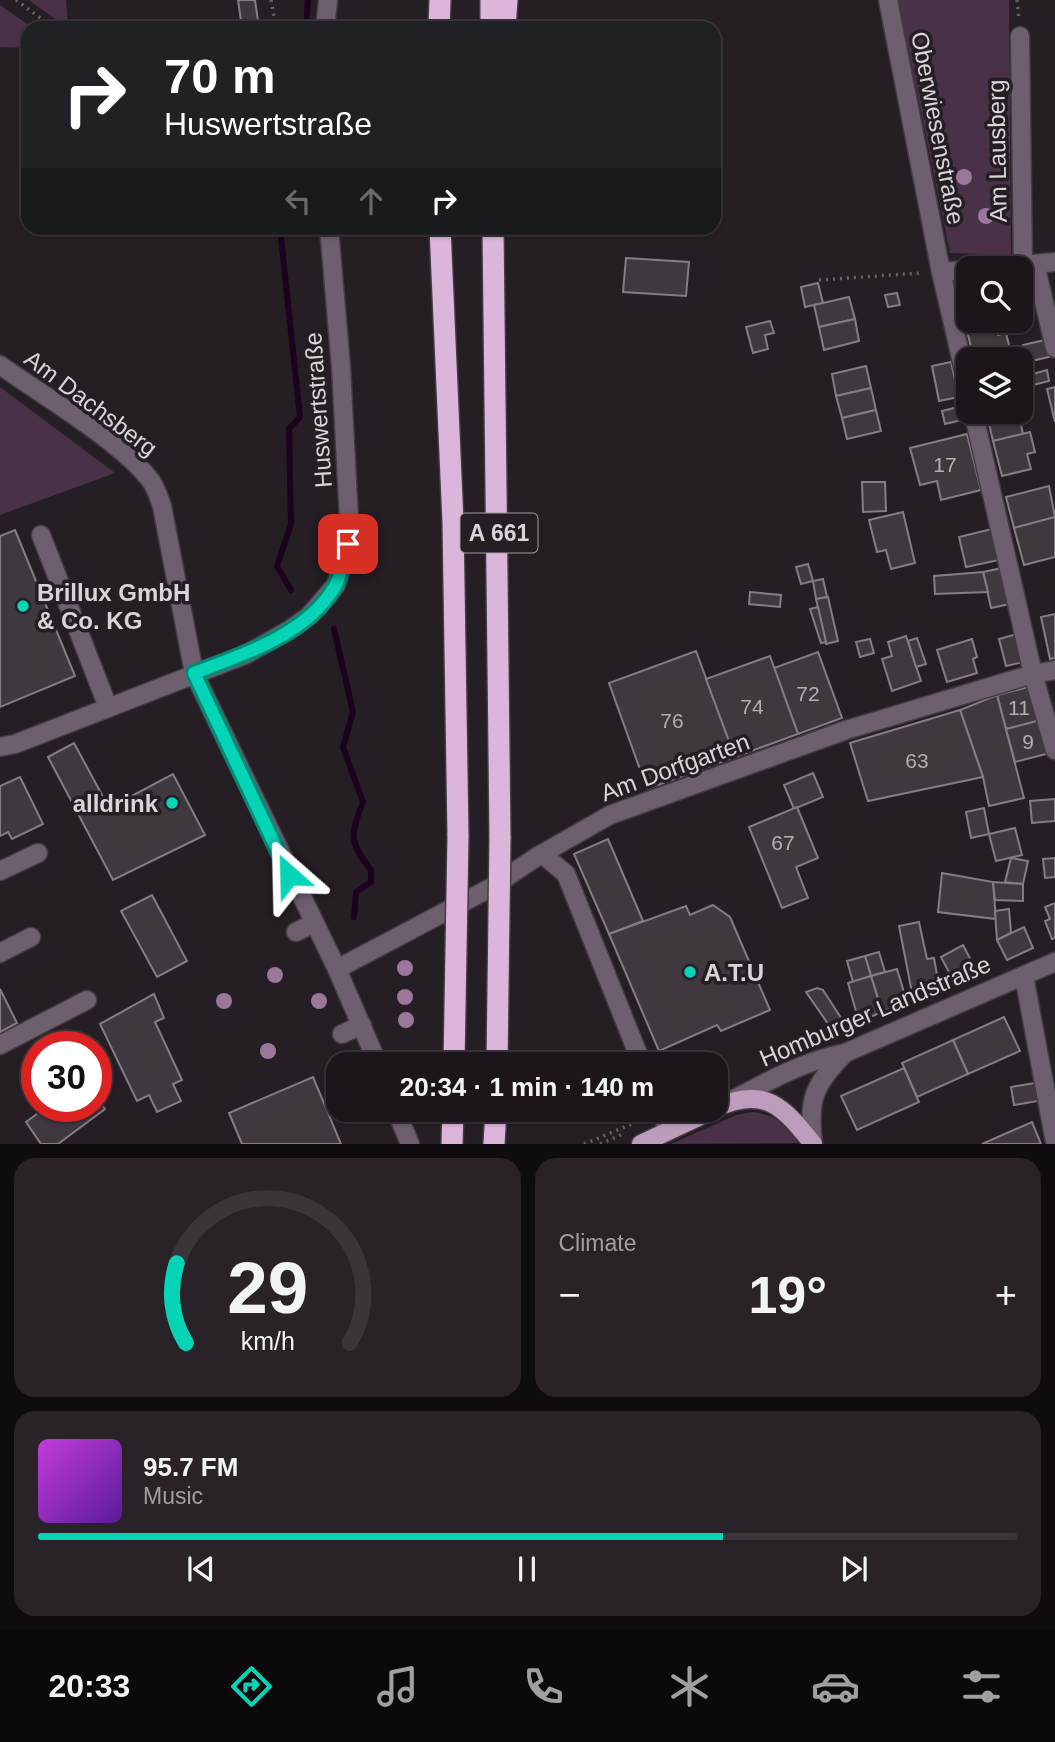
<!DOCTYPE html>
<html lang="en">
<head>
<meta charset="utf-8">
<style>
  :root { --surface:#1c161c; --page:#292329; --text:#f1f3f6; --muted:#a09fa3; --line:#3a353b; --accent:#05d5b6 }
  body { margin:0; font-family:Helvetica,sans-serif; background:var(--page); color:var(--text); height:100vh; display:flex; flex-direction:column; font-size:26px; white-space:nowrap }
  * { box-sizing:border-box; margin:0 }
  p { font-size:23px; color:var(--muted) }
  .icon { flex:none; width:38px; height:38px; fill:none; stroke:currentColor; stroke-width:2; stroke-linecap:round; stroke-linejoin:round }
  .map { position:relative; height:1144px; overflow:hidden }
  .panel { display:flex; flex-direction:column; gap:14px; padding:14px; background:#0f0c0f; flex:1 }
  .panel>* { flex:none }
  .hud { position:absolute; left:21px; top:21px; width:700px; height:214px; border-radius:21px; box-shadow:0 2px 5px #0004,0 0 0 2px var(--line); background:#202124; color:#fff; overflow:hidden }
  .fabs { position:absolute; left:956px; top:256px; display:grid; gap:14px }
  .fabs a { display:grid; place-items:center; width:77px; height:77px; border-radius:14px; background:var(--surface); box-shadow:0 2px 5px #0004,0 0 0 2px var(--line); font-size:35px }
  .speed { position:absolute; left:21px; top:1031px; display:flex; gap:14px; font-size:35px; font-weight:700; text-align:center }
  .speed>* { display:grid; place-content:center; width:91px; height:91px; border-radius:50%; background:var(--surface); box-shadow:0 2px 5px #0004,0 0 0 2px var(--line); line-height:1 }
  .speed .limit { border:10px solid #d22; background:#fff; color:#111 }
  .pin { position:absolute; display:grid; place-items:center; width:60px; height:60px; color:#fff; margin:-30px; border-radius:14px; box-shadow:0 4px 10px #0006 }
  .me { position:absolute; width:77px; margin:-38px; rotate:335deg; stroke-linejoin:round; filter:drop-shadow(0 0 5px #0008) }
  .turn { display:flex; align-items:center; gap:24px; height:147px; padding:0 28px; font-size:32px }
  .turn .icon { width:91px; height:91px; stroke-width:2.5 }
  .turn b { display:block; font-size:49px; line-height:60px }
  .lanes { display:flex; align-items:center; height:66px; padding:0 28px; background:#0003; justify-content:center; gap:35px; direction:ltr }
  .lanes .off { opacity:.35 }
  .big { font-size:52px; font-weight:700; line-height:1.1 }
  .panel .tile { flex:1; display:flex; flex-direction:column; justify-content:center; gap:10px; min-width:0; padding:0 24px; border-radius:21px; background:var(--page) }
  .panel .dial { align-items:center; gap:0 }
  .dial svg { height:182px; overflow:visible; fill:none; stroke:var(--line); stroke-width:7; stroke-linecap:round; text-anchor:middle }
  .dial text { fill:var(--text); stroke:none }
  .song { display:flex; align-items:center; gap:21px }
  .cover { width:84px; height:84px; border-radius:10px; background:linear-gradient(135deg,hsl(290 70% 55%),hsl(270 70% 35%)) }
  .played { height:7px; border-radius:4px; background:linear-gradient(90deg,var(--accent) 70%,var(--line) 70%) }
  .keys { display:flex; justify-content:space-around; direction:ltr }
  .heat { display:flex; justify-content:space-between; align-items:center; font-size:38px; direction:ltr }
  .panel .tiles { flex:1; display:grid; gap:14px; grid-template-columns:1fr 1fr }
  .tile:last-child { grid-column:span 2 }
  .trip { position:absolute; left:326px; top:1052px; width:402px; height:70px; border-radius:21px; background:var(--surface); box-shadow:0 2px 5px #0004,0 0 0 2px var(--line); font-weight:700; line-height:70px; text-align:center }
  .tabs { display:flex; height:112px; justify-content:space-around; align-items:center; background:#0b090b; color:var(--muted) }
  .tabs .icon { width:49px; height:49px }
  .tabs .active { color:var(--accent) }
  .tabs b { font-size:32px; color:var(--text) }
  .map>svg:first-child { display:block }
  .green { fill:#493148 }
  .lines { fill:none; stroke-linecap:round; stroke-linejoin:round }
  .stream { stroke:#1c021c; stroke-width:6 }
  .building { fill:#40383f; stroke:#857c85; stroke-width:2 }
  .minor-casing { stroke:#423b42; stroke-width:21 }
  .major-casing { stroke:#423b42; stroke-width:21 }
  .highway-casing { stroke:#423b42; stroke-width:24 }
  .path { stroke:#696369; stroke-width:3.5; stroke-dasharray:2 5; stroke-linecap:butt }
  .minor { stroke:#6e5f6e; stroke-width:18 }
  .major { stroke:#bd9dbc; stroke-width:18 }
  .highway { stroke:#dcb5db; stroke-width:21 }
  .highway-bridge-casing { stroke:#423b42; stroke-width:24; stroke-linecap:butt }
  .highway-bridge { stroke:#dcb5db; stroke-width:21 }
  .tree { fill:#9b789a }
  .route-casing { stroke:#038a76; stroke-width:18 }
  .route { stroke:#05d5b6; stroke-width:12 }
  .poi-dot { fill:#05d5b6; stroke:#251e25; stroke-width:2.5 }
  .labels { text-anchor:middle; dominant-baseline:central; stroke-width:7; stroke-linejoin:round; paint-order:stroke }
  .number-label { font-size:21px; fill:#b3adb2 }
  .shield { fill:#251e25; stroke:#a39da3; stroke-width:2 }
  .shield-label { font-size:23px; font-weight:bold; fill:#d9d4d9 }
  .street-label { font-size:24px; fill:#d9d4d9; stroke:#251e25 }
  .poi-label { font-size:24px; font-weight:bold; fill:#d9d4d9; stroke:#251e25; text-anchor:start }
</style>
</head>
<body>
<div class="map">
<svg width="1055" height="1144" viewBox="0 0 1055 1144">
  <rect width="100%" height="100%" fill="#251e25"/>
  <g class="green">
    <path d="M29 0H66L68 28H67Z"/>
    <path d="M898 0H1009L1011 255 950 253Z"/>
    <path d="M0 5 33 28H28V48L0 47Z"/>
    <path d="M0 387 115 473 0 515Z"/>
    <path d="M752 1112C773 1114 789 1124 798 1143L671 1144 736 1115Z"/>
  </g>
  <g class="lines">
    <g class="stream">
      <path d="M306 28 308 0"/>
      <path d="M280 228 300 417 289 429 291 524 277 566 291 590"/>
      <path d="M334 629 353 712 343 747 363 802C350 835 349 842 371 870V882L356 892 354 917"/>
    </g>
  </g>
  <g class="building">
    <path d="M238 0H255L259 28H242Z"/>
    <path d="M626 258 689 262 686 296 623 292Z"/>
    <path d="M818 283 823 303 805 307 801 287Z"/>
    <path d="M897 293 900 305 888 307 885 295Z"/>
    <path d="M849 297 855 319 819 327 814 305Z"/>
    <path d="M855 319 859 341 824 350 819 327Z"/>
    <path d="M993 320 998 335 1006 333 1011 353 1004 355 1005 359H974L966 327Z"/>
    <path d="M770 321 774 333 765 335 768 349 753 353 746 327Z"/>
    <path d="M1045 340 1049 357 1027 362 1023 345Z"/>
    <path d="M951 362 959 397 939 401 932 366Z"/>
    <path d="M866 366 871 388 836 396 832 374Z"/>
    <path d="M1047 370 1049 381 1029 386 1026 376Z"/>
    <path d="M1055 387V422L1047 389Z"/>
    <path d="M871 388 876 410 842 418 836 396Z"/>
    <path d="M958 407 962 420 945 424 942 411Z"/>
    <path d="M876 410 881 431 847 439 842 418Z"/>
    <path d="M1003 411H1018L1023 434 993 441 987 415Z"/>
    <path d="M1030 432 1035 452 1027 454 1031 469 1002 476 993 441Z"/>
    <path d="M967 434 981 490 941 500 937 481 920 485 910 448Z"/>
    <path d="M862 482H885L886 511 863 512Z"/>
    <path d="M1049 486 1055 517 1014 528 1006 497Z"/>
    <path d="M903 512 915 563 891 569 886 550 877 552 869 520Z"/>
    <path d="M1055 517V557L1024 565 1014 528Z"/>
    <path d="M992 529 999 560 966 567 959 537Z"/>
    <path d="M15 530 75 676 0 707V536Z"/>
    <path d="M808 564 813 581 801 584 796 567Z"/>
    <path d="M1002 568 1010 604 991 608 983 572Z"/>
    <path d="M983 572 988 592 935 594 934 576Z"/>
    <path d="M823 579 827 597 816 599 813 581Z"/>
    <path d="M750 592 781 595 780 607 749 604Z"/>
    <path d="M828 597 838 641 826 644 816 599Z"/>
    <path d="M818 607 826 642 821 643 810 609Z"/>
    <path d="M1055 614V658L1050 659 1041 617Z"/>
    <path d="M1017 634 1024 662 1006 666 999 639Z"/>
    <path d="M906 636 921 681 892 691 882 659 892 656 888 642Z"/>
    <path d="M917 638 926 664 916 667 908 641Z"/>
    <path d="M870 639 874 653 860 657 856 642Z"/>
    <path d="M972 639 977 657 973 659 977 673 947 682 937 650Z"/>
    <path d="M696 651 735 757 647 789 609 683Z"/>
    <path d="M818 652 842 718 798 734 774 668Z"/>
    <path d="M770 656 798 734 735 757 706 679Z"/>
    <path d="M1032 686 1041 720 1006 729 997 695Z"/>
    <path d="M997 695 1024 798 989 806 983 777 960 710Z"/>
    <path d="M960 710 983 777 868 801 850 743Z"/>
    <path d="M1041 720 1050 753 1015 762 1006 729Z"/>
    <path d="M74 743 109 808 173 774 205 835 113 880 48 757Z"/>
    <path d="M813 773 823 797 794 809 784 785Z"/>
    <path d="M20 777 43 824 12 839 8 832 0 836V786Z"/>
    <path d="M1055 799V821L1032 823 1030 801Z"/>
    <path d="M797 807 818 858 796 867 808 898 782 908 749 827Z"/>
    <path d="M984 808 989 834 971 838 966 812Z"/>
    <path d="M1015 828 1022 855 996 861 989 834Z"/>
    <path d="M608 839 643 921 609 934 574 854Z"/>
    <path d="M1011 858 1028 861 1023 884 1005 882Z"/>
    <path d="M1055 858V877L1045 878 1043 859Z"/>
    <path d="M942 873 993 882 996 919 938 912Z"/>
    <path d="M993 882 1023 884V901L995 900Z"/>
    <path d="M152 895 187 961 157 977 121 911Z"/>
    <path d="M1055 903V938L1052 939 1045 921 1050 919 1045 907Z"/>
    <path d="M713 905 730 917 770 1010 721 1031 717 1025 659 1051 609 934 686 906 690 915Z"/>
    <path d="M1009 909 1011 933 997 940 995 911Z"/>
    <path d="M919 922 927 959 934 958 939 986 913 998 899 926Z"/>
    <path d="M1024 927 1033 948 1007 960 997 940Z"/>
    <path d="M963 945 976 970 954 982 941 957Z"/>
    <path d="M879 952 885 972 871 976 865 956Z"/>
    <path d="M865 956 871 976 853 982 847 961Z"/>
    <path d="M897 969 907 1002 882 1012 871 976Z"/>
    <path d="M871 976 882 1012 859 1022 848 983Z"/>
    <path d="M817 988 823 990 845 1024 833 1031 806 992Z"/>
    <path d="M0 989 17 1023 0 1032Z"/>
    <path d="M154 994 164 1018 155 1022 182 1080 173 1084 181 1101 157 1112 149 1095 137 1101 100 1024Z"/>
    <path d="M1004 1017 1020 1051 968 1074 953 1040Z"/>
    <path d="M953 1040 968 1074 917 1097 902 1063Z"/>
    <path d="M904 1068 919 1102 857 1130 841 1096Z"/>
    <path d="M313 1077 341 1144H242L229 1113Z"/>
    <path d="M1035 1083 1038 1101 1014 1105 1011 1087Z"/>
    <path d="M96 1097 105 1109 58 1144H41L26 1122 48 1106H96Z"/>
    <path d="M1032 1122 1041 1144H982Z"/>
  </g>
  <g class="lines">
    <g class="minor-casing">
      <g id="minor">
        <path d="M888 0 941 272 968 388"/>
        <path d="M325 28 328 0"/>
        <path d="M1020 36 1023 265"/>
        <path d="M1035 264 1055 348"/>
        <path d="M990 268 1055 262"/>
        <path d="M941 272 968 270"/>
        <path d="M0 365C42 395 122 442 151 481 156 488 159 498 162 506L194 673 337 969 378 1064"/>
        <path d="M973 411 1033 674 1055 750"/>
        <path d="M41 535 108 707"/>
        <path d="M0 747 15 744 247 654 289 630 309 616 336 585 348 544 349 520 341 367 329 228"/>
        <path d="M542 854 566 874 642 1064"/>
        <path d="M0 871 38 853"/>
        <path d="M296 932 312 924"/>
        <path d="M0 953 31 937"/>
        <path d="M337 969 492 887 538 856 610 815 846 730 1033 674 1055 670"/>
        <path d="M1024 976 1055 1142"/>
        <path d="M342 1034 362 1025"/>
        <path d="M0 1045 87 1000"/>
        <path d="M731 1101C769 1081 803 1061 845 1053L1055 962"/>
        <path d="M396 1110 410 1144"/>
        <path d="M660 1110 668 1130"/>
        <path d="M813 1144C808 1099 813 1086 845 1053"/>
      </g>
    </g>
    <g class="major-casing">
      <g id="major">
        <path d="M716 1108C766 1085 784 1108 813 1144"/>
        <path d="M641 1144 713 1110"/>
      </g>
    </g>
    <g class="highway-casing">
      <g id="highway">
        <path d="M491 0V28"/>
        <path d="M439 28 440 0"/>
        <path d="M505 28 507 0"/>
        <path d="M440 228 453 522 458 836"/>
        <path d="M493 228 500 838"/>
        <path d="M452 1144 453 1110"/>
        <path d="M494 1144 496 1110"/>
      </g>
    </g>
    <g class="path">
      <path d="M16 0 54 28"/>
      <path d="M271 0 276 28"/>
      <path d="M1017 0 1019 19"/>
      <path d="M819 280 921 273"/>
      <path d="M584 1144 634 1123"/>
      <path d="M600 1144 625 1133"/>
    </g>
    <use href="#minor" class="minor"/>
    <use href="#major" class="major"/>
    <use href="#highway" class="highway"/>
    <g class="highway-bridge-casing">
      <g id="highway-bridge">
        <path d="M454 1064 458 836"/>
        <path d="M497 1064 500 838"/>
      </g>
    </g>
    <use href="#highway-bridge" class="highway-bridge"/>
  </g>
  <g class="tree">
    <circle cx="964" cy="177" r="8"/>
    <circle cx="986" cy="216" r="8"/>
    <circle cx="405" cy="968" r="8"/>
    <circle cx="275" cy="975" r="8"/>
    <circle cx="405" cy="997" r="8"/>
    <circle cx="224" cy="1001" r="8"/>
    <circle cx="319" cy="1001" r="8"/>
    <circle cx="406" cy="1020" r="8"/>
    <circle cx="268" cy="1051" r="8"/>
  </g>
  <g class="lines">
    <g class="route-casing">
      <path id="route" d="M289 875 194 673C242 655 308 634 335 586 342 573 344 558 348 544"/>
    </g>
    <use href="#route" class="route"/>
  </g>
  <g class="poi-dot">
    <circle cx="23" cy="606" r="7"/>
    <circle cx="172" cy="803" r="7"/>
    <circle cx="690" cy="972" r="7"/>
  </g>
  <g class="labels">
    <g class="number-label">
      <text x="945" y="464">17</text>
      <text x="808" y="693">72</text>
      <text x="752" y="706">74</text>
      <text x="1019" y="707">11</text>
      <text x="672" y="720">76</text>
      <text x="1028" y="741">9</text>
      <text x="917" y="760">63</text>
      <text x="783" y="842">67</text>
    </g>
    <rect class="shield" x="460.5" y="513.5" width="77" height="39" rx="5"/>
    <g class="shield-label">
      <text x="499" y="533">A 661</text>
    </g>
    <g class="street-label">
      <text transform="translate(938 128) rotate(79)">Oberwiesenstraße</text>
      <text transform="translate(997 151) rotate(-91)">Am Lausberg</text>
      <text transform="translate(91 403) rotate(37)">Am Dachsberg</text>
      <text transform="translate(318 410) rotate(-94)">Huswertstraße</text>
      <text transform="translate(675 767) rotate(-20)">Am Dorfgarten</text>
      <text transform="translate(875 1011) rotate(-23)">Homburger Landstraße</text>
    </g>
    <g class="poi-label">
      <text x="37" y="592">Brillux GmbH<tspan x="37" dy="28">&amp; Co. KG</tspan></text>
      <text x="158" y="803" text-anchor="end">alldrink</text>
      <text x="704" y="972">A.T.U</text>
    </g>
  </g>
</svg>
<div class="fabs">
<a><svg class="icon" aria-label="search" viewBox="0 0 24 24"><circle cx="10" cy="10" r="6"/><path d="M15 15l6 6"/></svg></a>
<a><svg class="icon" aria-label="layers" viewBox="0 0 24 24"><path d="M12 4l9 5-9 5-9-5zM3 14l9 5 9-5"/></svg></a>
</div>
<div class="speed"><div class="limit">30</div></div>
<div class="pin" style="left:348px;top:544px;background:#d93025"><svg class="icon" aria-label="arrive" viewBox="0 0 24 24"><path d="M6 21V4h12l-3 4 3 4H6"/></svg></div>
<svg class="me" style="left:289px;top:875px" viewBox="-20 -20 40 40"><path d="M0-17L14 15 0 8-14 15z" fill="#05d5b6" stroke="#fff" stroke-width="4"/></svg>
<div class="trip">20:34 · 1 min · 140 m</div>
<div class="hud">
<div class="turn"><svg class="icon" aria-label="right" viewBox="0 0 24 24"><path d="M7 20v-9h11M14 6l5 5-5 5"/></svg><div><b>70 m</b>Huswertstraße</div></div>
<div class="lanes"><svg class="icon off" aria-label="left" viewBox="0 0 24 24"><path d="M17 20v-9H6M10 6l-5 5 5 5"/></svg><svg class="icon off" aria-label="ahead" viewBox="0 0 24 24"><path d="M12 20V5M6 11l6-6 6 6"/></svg><svg class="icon" aria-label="right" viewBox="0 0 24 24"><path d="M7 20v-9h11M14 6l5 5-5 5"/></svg></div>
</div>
</div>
<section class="panel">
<div class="tiles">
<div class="tile dial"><svg viewBox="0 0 100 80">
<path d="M14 69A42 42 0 1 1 86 69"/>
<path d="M14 69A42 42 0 0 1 10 34" stroke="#05d5b6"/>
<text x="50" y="56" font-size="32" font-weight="700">29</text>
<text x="50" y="72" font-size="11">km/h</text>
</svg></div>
<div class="tile"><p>Climate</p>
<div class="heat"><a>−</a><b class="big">19°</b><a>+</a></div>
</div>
<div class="tile">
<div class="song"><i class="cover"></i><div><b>95.7 FM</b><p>Music</p></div></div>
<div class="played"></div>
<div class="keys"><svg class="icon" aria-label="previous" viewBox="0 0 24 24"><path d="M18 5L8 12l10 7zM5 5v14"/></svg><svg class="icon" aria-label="pause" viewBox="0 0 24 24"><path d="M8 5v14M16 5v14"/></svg><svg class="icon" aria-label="next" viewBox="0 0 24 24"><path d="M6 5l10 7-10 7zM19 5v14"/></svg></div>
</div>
</div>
</section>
<nav class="tabs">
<b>20:33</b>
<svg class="icon active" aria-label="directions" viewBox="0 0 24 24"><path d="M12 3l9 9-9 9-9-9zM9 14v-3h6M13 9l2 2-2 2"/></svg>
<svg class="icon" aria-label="music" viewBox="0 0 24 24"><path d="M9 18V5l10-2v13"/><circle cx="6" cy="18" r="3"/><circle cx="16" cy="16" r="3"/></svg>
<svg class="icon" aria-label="phone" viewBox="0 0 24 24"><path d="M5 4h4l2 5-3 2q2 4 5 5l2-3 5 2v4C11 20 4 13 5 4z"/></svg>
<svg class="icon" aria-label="climate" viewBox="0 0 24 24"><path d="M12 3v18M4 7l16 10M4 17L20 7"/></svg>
<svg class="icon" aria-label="car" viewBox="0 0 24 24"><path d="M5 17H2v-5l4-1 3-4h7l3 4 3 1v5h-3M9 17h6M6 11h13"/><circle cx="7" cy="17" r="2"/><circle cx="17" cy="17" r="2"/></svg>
<svg class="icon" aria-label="filters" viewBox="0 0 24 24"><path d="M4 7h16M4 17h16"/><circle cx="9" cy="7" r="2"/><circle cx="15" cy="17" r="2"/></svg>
</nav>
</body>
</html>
